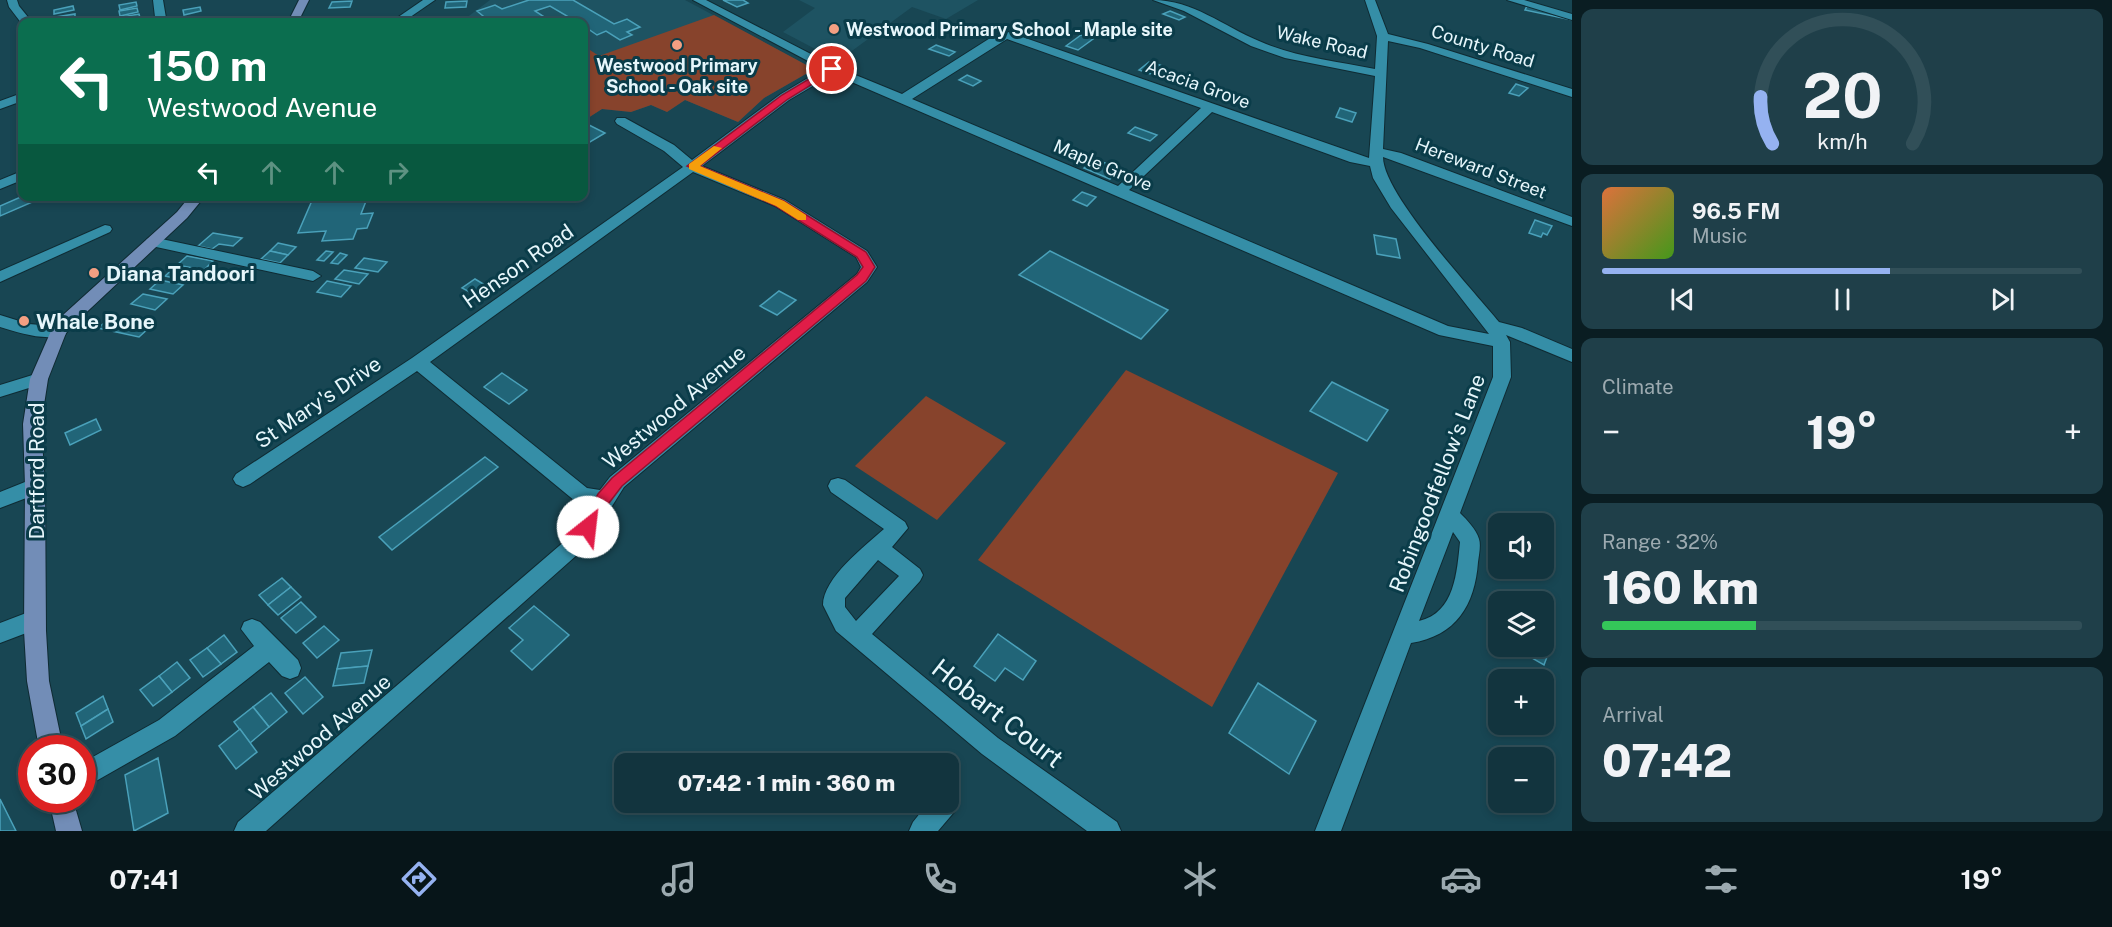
<!DOCTYPE html>
<html lang="en">
<head>
<meta charset="utf-8">
<style>
  :root { --surface:#12343e; --page:#1f3f49; --text:#f1f3f6; --muted:#9caab0; --line:#314f58; --accent:#95b2f1 }
  body { margin:0; font-family:"Public Sans",sans-serif; background:var(--page); color:var(--text); height:100vh; display:flex; flex-direction:column; font-size:22px; white-space:nowrap }
  * { box-sizing:border-box; margin:0 }
  p { font-size:20px; color:var(--muted) }
  .icon { flex:none; width:33px; height:33px; fill:none; stroke:currentColor; stroke-width:2; stroke-linecap:round; stroke-linejoin:round }
  .map { position:relative; flex:1; overflow:hidden }
  .sheet { display:flex; flex-direction:column; gap:9px; padding:9px; background:#0a1d22; width:540px }
  .sheet>* { flex:none }
  .guide { position:absolute; left:18px; top:18px; width:570px; height:183px; border-radius:12px; box-shadow:0 3px 9px #0003,0 0 0 2px var(--line); background:#0b6e4f; color:#fff; overflow:hidden }
  .fabs { position:absolute; left:1488px; top:513px; display:grid; gap:12px }
  .fabs a { display:grid; place-items:center; width:66px; height:66px; border-radius:12px; background:var(--surface); box-shadow:0 3px 9px #0003,0 0 0 2px var(--line); font-size:30px }
  .speed { position:absolute; left:18px; top:735px; display:flex; gap:12px; font-size:30px; font-weight:700; text-align:center }
  .speed>* { display:grid; place-content:center; width:78px; height:78px; border-radius:50%; background:var(--surface); box-shadow:0 3px 9px #0003,0 0 0 2px var(--line); line-height:1 }
  .speed .limit { border:9px solid #d22; background:#fff; color:#111 }
  .pin { position:absolute; display:grid; place-items:center; width:51px; height:51px; color:#fff; margin:-26px; border:3px solid #fff; border-radius:50%; box-shadow:0 2px 6px #0007 }
  .me { position:absolute; width:66px; margin:-33px; rotate:29deg; stroke-linejoin:round; filter:drop-shadow(0 0 4px #0008) }
  .turn { display:flex; align-items:center; gap:21px; height:126px; padding:0 30px; font-size:27px }
  .turn .icon { width:78px; height:78px; stroke-width:2.5 }
  .turn b { display:block; font-size:42px; line-height:51px }
  .lanes { display:flex; align-items:center; height:57px; padding:0 30px; background:#0003; justify-content:center; gap:30px; direction:ltr }
  .lanes .off { opacity:.35 }
  .big { font-size:45px; font-weight:800; line-height:1.1 }
  .sheet .tile { flex:1; display:flex; flex-direction:column; justify-content:center; gap:9px; min-width:0; padding:0 21px; border-radius:12px; background:var(--page) }
  .sheet .dial { align-items:center; gap:0 }
  .dial svg { height:156px; overflow:visible; fill:none; stroke:var(--line); stroke-width:7; stroke-linecap:round; text-anchor:middle }
  .dial text { fill:var(--text); stroke:none }
  .song { display:flex; align-items:center; gap:18px }
  .cover { width:72px; height:72px; border-radius:9px; background:linear-gradient(135deg,hsl(20 70% 55%),hsl(100 70% 35%)) }
  .played { height:6px; border-radius:3px; background:linear-gradient(90deg,var(--accent) 60%,var(--line) 60%) }
  .keys { display:flex; justify-content:space-around; direction:ltr }
  .heat { display:flex; justify-content:space-between; align-items:center; font-size:33px; direction:ltr }
  .charge { height:9px; border-radius:4px; background:linear-gradient(90deg,#34c759 32%,var(--line) 0) }
  .trip { position:absolute; left:614px; top:753px; width:345px; height:60px; border-radius:12px; background:var(--surface); box-shadow:0 3px 9px #0003,0 0 0 2px var(--line); font-weight:800; line-height:60px; text-align:center }
  .tabs { display:flex; height:96px; justify-content:space-around; align-items:center; background:#071519; color:var(--muted) }
  .tabs .icon { width:42px; height:42px }
  .tabs .selected { color:var(--accent) }
  .tabs b { font-size:27px; color:var(--text) }
  main { display:flex; flex:1; min-height:0 }
  .map>svg:first-child { display:block }
  .built { fill:#1e5362 }
  .green { fill:#87432c }
  .building { fill:#216578; stroke:#4aa1ba; stroke-width:1.5 }
  .lines { fill:none; stroke-linecap:round; stroke-linejoin:round }
  .street-casing { stroke:#0f2b33; stroke-width:2 }
  .secondary-casing { stroke:#0f2b33; stroke-width:2 }
  .street { fill:#358ea7; fill-rule:evenodd }
  .secondary { fill:#728db7; fill-rule:evenodd }
  .route { fill:#e11d48; stroke:#92132f; stroke-width:1.5 }
  .slow { fill:#f59e0b }
  .poi-dot { fill:#f39f82; stroke:#0a3c49; stroke-width:2 }
  .labels { text-anchor:middle; dominant-baseline:central; stroke-width:6; stroke-linejoin:round; paint-order:stroke }
  .far-poi-label { font-size:18px; font-weight:bold; fill:#e6f6fb; stroke:#0a3c49; text-anchor:start }
  .far-street-label { font-size:18px; fill:#e6f6fb; stroke:#0a3c49 }
  .street-label { font-size:21px; fill:#e6f6fb; stroke:#0a3c49 }
  .poi-label { font-size:21px; font-weight:bold; fill:#e6f6fb; stroke:#0a3c49; text-anchor:start }
  .near-street-label { font-size:26px; fill:#e6f6fb; stroke:#0a3c49 }
</style>
</head>
<body>
<main>
<div class="map">
<svg width="1572" height="831" viewBox="0 0 1572 831">
  <rect width="100%" height="100%" fill="#184653"/>
  <g class="built">
    <path d="M490 0H685L812 68 811 71 764 98 738 122 685 100 667 112 651 105 631 112 602 109 588 118 584 116V22H461Z"/>
    <path d="M799 0H978L946 19 912 7 838 61 783 32 815 8Z"/>
  </g>
  <g class="green">
    <path d="M714 15 812 68 811 71 764 98 738 122 685 100 667 112 651 105 631 112 602 109 588 118 584 116V46L599 56Z"/>
    <path d="M1126 370 1338 473 1212 707 978 560Z"/>
    <path d="M926 396 1006 443 937 520 855 466Z"/>
  </g>
  <g class="building">
    <path d="M529 0H573L614 24 627 19 640 27 627 32 632 35 620 40 606 31 597 35 584 26V22H577L550 6 535 11 552 22H465L483 16 477 11 495 5 502 9Z"/>
    <path d="M723 0H743L748 3 737 7Z"/>
    <path d="M352 1 350 7 329 8 332 2Z"/>
    <path d="M467 1 466 7 445 8 446 2Z"/>
    <path d="M136 2 137 6 120 10 119 5Z"/>
    <path d="M73 6 74 10 54 14V10Z"/>
    <path d="M1527 6 1572 18V20L1525 10Z"/>
    <path d="M200 7 201 11 184 15 183 10Z"/>
    <path d="M137 8 138 12 120 16 119 11Z"/>
    <path d="M1170 11 1185 17 1179 20 1163 14Z"/>
    <path d="M75 14V18L56 22V17Z"/>
    <path d="M139 14 140 18 122 22 121 17Z"/>
    <path d="M1081 35 1093 39 1078 50 1066 46Z"/>
    <path d="M936 45 955 52 949 56 929 49Z"/>
    <path d="M1149 62 1160 65 1150 74 1139 70Z"/>
    <path d="M967 75 981 81 973 86 959 80Z"/>
    <path d="M1516 84 1528 88 1519 96 1509 93Z"/>
    <path d="M1340 108 1356 113 1352 122 1336 117Z"/>
    <path d="M589 125 605 133 590 142 584 139V128Z"/>
    <path d="M1135 127 1157 135 1150 141 1128 133Z"/>
    <path d="M1095 159 1120 169 1110 179 1084 168Z"/>
    <path d="M1082 192 1096 197 1087 206 1073 200Z"/>
    <path d="M23 196H46L0 216V206Z"/>
    <path d="M314 196H368L361 214 373 213 367 228 357 229 353 239 322 241 326 231 298 233Z"/>
    <path d="M1535 220 1552 226 1547 235 1543 233 1541 237 1529 233Z"/>
    <path d="M213 233 242 238 233 246 219 244 212 249 198 246Z"/>
    <path d="M1374 235 1396 239 1400 258 1377 254Z"/>
    <path d="M278 243 296 247 288 255 270 251Z"/>
    <path d="M270 251 288 255 280 263 261 259Z"/>
    <path d="M326 251 333 252 324 261 317 260Z"/>
    <path d="M1050 251 1168 310 1141 339 1019 275Z"/>
    <path d="M340 253 347 255 338 264 331 263Z"/>
    <path d="M187 256 213 261 204 270 177 265Z"/>
    <path d="M364 258 387 262 378 272 355 268Z"/>
    <path d="M175 267 200 272 189 281 165 276Z"/>
    <path d="M344 270 368 274 359 284 335 279Z"/>
    <path d="M475 279 490 288 477 296 462 288Z"/>
    <path d="M160 280 183 285 173 294 150 289Z"/>
    <path d="M327 281 351 286 341 297 317 292Z"/>
    <path d="M779 291 796 300 777 315 760 306Z"/>
    <path d="M143 294 167 299 155 310 131 304Z"/>
    <path d="M110 318 150 327 139 337 98 328Z"/>
    <path d="M502 373 527 390 509 404 484 387Z"/>
    <path d="M1332 382 1388 410 1367 441 1310 411Z"/>
    <path d="M96 419 101 430 70 445 65 433Z"/>
    <path d="M485 457 498 467 392 550 379 537Z"/>
    <path d="M282 578 291 587 268 605 259 595Z"/>
    <path d="M291 587 301 597 278 615 268 605Z"/>
    <path d="M301 602 316 617 296 633 281 618Z"/>
    <path d="M534 606 569 635 532 670 511 651 523 640 509 628Z"/>
    <path d="M324 626 339 640 317 658 303 643Z"/>
    <path d="M1544 629 1555 635 1544 665 1511 646H1544Z"/>
    <path d="M998 634 1036 661 1023 680 1005 668 995 681 974 666Z"/>
    <path d="M224 635 237 652 221 664 207 648Z"/>
    <path d="M207 648 221 664 203 677 190 660Z"/>
    <path d="M372 650 368 666 337 669 341 653Z"/>
    <path d="M177 662 190 678 172 692 159 676Z"/>
    <path d="M368 666 364 683 333 686 337 669Z"/>
    <path d="M159 676 172 692 153 706 140 690Z"/>
    <path d="M305 677 323 697 303 714 285 693Z"/>
    <path d="M1258 683 1316 721 1289 774 1229 733Z"/>
    <path d="M271 693 287 712 269 727 253 707Z"/>
    <path d="M103 696 108 709 81 726 76 713Z"/>
    <path d="M253 707 269 727 250 743 234 722Z"/>
    <path d="M108 709 113 722 86 739 81 726Z"/>
    <path d="M240 729 257 752 236 769 219 746Z"/>
    <path d="M158 758 168 813 134 831 125 775Z"/>
    <path d="M0 799 16 831H0Z"/>
  </g>
  <g class="lines">
    <g class="street-casing">
      <g id="street">
        <path d="M7 0H17L19 6 32 22 22 24 9 7Z"/>
        <path d="M153 0H163L166 18 162 22H151L155 17Z"/>
        <path d="M423 0H435L403 22H391Z"/>
        <path d="M693 0H706L836 67 902 94 995 35 1008 32 1369 158 1375 76 1285 58 1251 46 1184 11 1153 0C1193 0 1223 26 1259 41 1295 57 1336 61 1375 69L1377 36 1365 0H1375L1388 34 1428 44 1572 89V97L1420 48 1388 41 1383 149 1401 153 1572 217V226L1383 157C1383 194 1472 289 1499 322L1522 328 1572 349V362L1506 335 1510 342 1511 377 1460 513C1467 520 1476 529 1479 539 1481 545 1479 555 1478 562 1475 605 1456 636 1411 643L1341 831H1315L1493 377V346L1439 335 833 74 789 100 702 166 785 200 867 251 877 267 867 282 624 487 587 546 266 831H234L238 822 573 534 591 505 575 501 417 371 250 484 243 487 236 484 233 479 236 474 412 358 683 167 664 151 617 124 615 121 617 118H625L674 145 692 160 781 94 823 69ZM1007 39 1201 108 1118 186 912 99ZM1212 112 1350 162 1370 166 1373 178 1391 208 1489 334 1448 326 1129 190ZM693 172 775 206 856 257 861 267 857 274 610 477 600 490 587 488 430 362ZM1453 532 1460 542C1457 571 1455 613 1419 621Z"/>
        <path d="M1507 0H1524L1572 14V20Z"/>
        <path d="M22 93V101L0 109V101Z"/>
        <path d="M22 171V180L0 189V180Z"/>
        <path d="M105 225 110 226 112 229 110 232 0 282V271Z"/>
        <path d="M152 237 313 271 321 276 313 281 147 245 145 242 147 239Z"/>
        <path d="M0 315 29 324 65 327 67 331 65 335C43 341 20 333 0 327Z"/>
        <path d="M39 373 45 375 48 379 45 383 0 397V385Z"/>
        <path d="M35 478 42 480 45 486 42 492 0 508V492Z"/>
        <path d="M838 478 845 480 905 522 908 528 892 547 920 569 923 575 920 581 872 634 998 738 1117 822 1121 831H1087L982 754 836 631 823 605C823 578 865 546 884 529L831 492 828 486 831 480ZM878 560 899 576 856 621 845 607V598Z"/>
        <path d="M34 610 42 613 45 620 42 627 0 643V623Z"/>
        <path d="M252 619 260 622 298 660 301 668 298 676 290 679 282 676 269 662 175 736 82 789V763L159 720 254 646 241 629 244 622Z"/>
        <path d="M948 790 955 793 958 802 955 811 938 831H909L913 822 929 802H948Z"/>
      </g>
    </g>
    <g class="secondary-casing">
      <g id="secondary">
        <path d="M299 0H309L298 22H288Z"/>
        <path d="M190 196H205L187 218 75 323 66 333 48 379 41 424 45 486 46 631 49 681 63 748H39L27 681 24 631 25 486 23 424 30 379 51 331 63 315 177 212Z"/>
        <path d="M49 800H73L82 831H56Z"/>
      </g>
    </g>
    <use href="#street" class="street"/>
    <use href="#secondary" class="secondary"/>
  </g>
  <path class="route" d="M829 67 837 69 788 99 700 166 784 201 866 252 875 267 866 281 622 486 609 503 593 532 588 534 583 532 580 527 583 523 598 494 612 478 857 275 863 267 857 257 776 206 687 166 782 95Z"/>
  <path class="slow" d="M714 146 722 148 700 166 784 201 806 215V220H798L776 206 689 169V164Z"/>
  <g class="poi-dot">
    <circle cx="834" cy="29" r="6"/>
    <circle cx="677" cy="45" r="6"/>
    <circle cx="94" cy="273" r="6"/>
    <circle cx="24" cy="321" r="6"/>
  </g>
  <g class="labels">
    <g class="far-poi-label">
      <text x="846" y="29">Westwood Primary School - Maple site</text>
      <text x="677" y="65" text-anchor="middle">Westwood Primary<tspan x="677" dy="21">School - Oak site</tspan></text>
    </g>
    <g class="far-street-label">
      <text transform="translate(1322 42) rotate(13)">Wake Road</text>
      <text transform="translate(1483 46) rotate(17)">County Road</text>
      <text transform="translate(1198 84) rotate(20)">Acacia Grove</text>
      <text transform="translate(1103 165) rotate(23)">Maple Grove</text>
      <text transform="translate(1481 168) rotate(21)">Hereward Street</text>
    </g>
    <g class="street-label">
      <text transform="translate(518 266) rotate(-35)">Henson Road</text>
      <text transform="translate(318 402) rotate(-34)">St Mary's Drive</text>
      <text transform="translate(674 407) rotate(-40)">Westwood Avenue</text>
      <text transform="translate(36 471) rotate(-90)">Dartford Road</text>
      <text transform="translate(1437 483) rotate(-69)">Robingoodfellow's Lane</text>
      <text transform="translate(320 737) rotate(-41)">Westwood Avenue</text>
    </g>
    <g class="poi-label">
      <text x="106" y="273">Diana Tandoori</text>
      <text x="36" y="321">Whale Bone</text>
    </g>
    <g class="near-street-label">
      <text transform="translate(998 713) rotate(38)">Hobart Court</text>
    </g>
  </g>
</svg>
<div class="fabs">
<a><svg class="icon" aria-label="sound" viewBox="0 0 24 24"><path d="M4 9h4l5-4v14l-5-4H4zM17 9q2 3 0 6"/></svg></a>
<a><svg class="icon" aria-label="layers" viewBox="0 0 24 24"><path d="M12 4l9 5-9 5-9-5zM3 14l9 5 9-5"/></svg></a>
<a>+</a>
<a>−</a>
</div>
<div class="speed"><div class="limit">30</div></div>
<div class="pin" style="left:832px;top:69px;background:#d93025"><svg class="icon" aria-label="arrive" viewBox="0 0 24 24"><path d="M6 21V4h12l-3 4 3 4H6"/></svg></div>
<svg class="me" style="left:588px;top:527px" viewBox="-20 -20 40 40"><circle r="19" fill="#fff"/><path d="M0-13L10 11 0 6-10 11z" fill="#e11d48"/></svg>
<div class="trip">07:42 · 1 min · 360 m</div>
<div class="guide">
<div class="turn"><svg class="icon" aria-label="left" viewBox="0 0 24 24"><path d="M17 20v-9H6M10 6l-5 5 5 5"/></svg><div><b>150 m</b>Westwood Avenue</div></div>
<div class="lanes"><svg class="icon" aria-label="left" viewBox="0 0 24 24"><path d="M17 20v-9H6M10 6l-5 5 5 5"/></svg><svg class="icon off" aria-label="ahead" viewBox="0 0 24 24"><path d="M12 20V5M6 11l6-6 6 6"/></svg><svg class="icon off" aria-label="ahead" viewBox="0 0 24 24"><path d="M12 20V5M6 11l6-6 6 6"/></svg><svg class="icon off" aria-label="right" viewBox="0 0 24 24"><path d="M7 20v-9h11M14 6l5 5-5 5"/></svg></div>
</div>
</div>
<section class="sheet">
<div class="tile dial"><svg viewBox="0 0 100 80">
<path d="M14 69A42 42 0 1 1 86 69"/>
<path d="M14 69A42 42 0 0 1 8 45" stroke="#95b2f1"/>
<text x="50" y="56" font-size="32" font-weight="700">20</text>
<text x="50" y="72" font-size="11">km/h</text>
</svg></div>
<div class="tile">
<div class="song"><i class="cover"></i><div><b>96.5 FM</b><p>Music</p></div></div>
<div class="played"></div>
<div class="keys"><svg class="icon" aria-label="previous" viewBox="0 0 24 24"><path d="M18 5L8 12l10 7zM5 5v14"/></svg><svg class="icon" aria-label="pause" viewBox="0 0 24 24"><path d="M8 5v14M16 5v14"/></svg><svg class="icon" aria-label="next" viewBox="0 0 24 24"><path d="M6 5l10 7-10 7zM19 5v14"/></svg></div>
</div>
<div class="tile"><p>Climate</p>
<div class="heat"><a>−</a><b class="big">19°</b><a>+</a></div>
</div>
<div class="tile"><p>Range · 32%</p><b class="big">160 km</b><div class="charge"></div></div>
<div class="tile"><p>Arrival</p><b class="big">07:42</b></div>
</section>
</main>
<nav class="tabs">
<b>07:41</b>
<svg class="icon selected" aria-label="directions" viewBox="0 0 24 24"><path d="M12 3l9 9-9 9-9-9zM9 14v-3h6M13 9l2 2-2 2"/></svg>
<svg class="icon" aria-label="music" viewBox="0 0 24 24"><path d="M9 18V5l10-2v13"/><circle cx="6" cy="18" r="3"/><circle cx="16" cy="16" r="3"/></svg>
<svg class="icon" aria-label="phone" viewBox="0 0 24 24"><path d="M5 4h4l2 5-3 2q2 4 5 5l2-3 5 2v4C11 20 4 13 5 4z"/></svg>
<svg class="icon" aria-label="climate" viewBox="0 0 24 24"><path d="M12 3v18M4 7l16 10M4 17L20 7"/></svg>
<svg class="icon" aria-label="car" viewBox="0 0 24 24"><path d="M5 17H2v-5l4-1 3-4h7l3 4 3 1v5h-3M9 17h6M6 11h13"/><circle cx="7" cy="17" r="2"/><circle cx="17" cy="17" r="2"/></svg>
<svg class="icon" aria-label="filters" viewBox="0 0 24 24"><path d="M4 7h16M4 17h16"/><circle cx="9" cy="7" r="2"/><circle cx="15" cy="17" r="2"/></svg>
<b>19°</b>
</nav>
</body>
</html>
